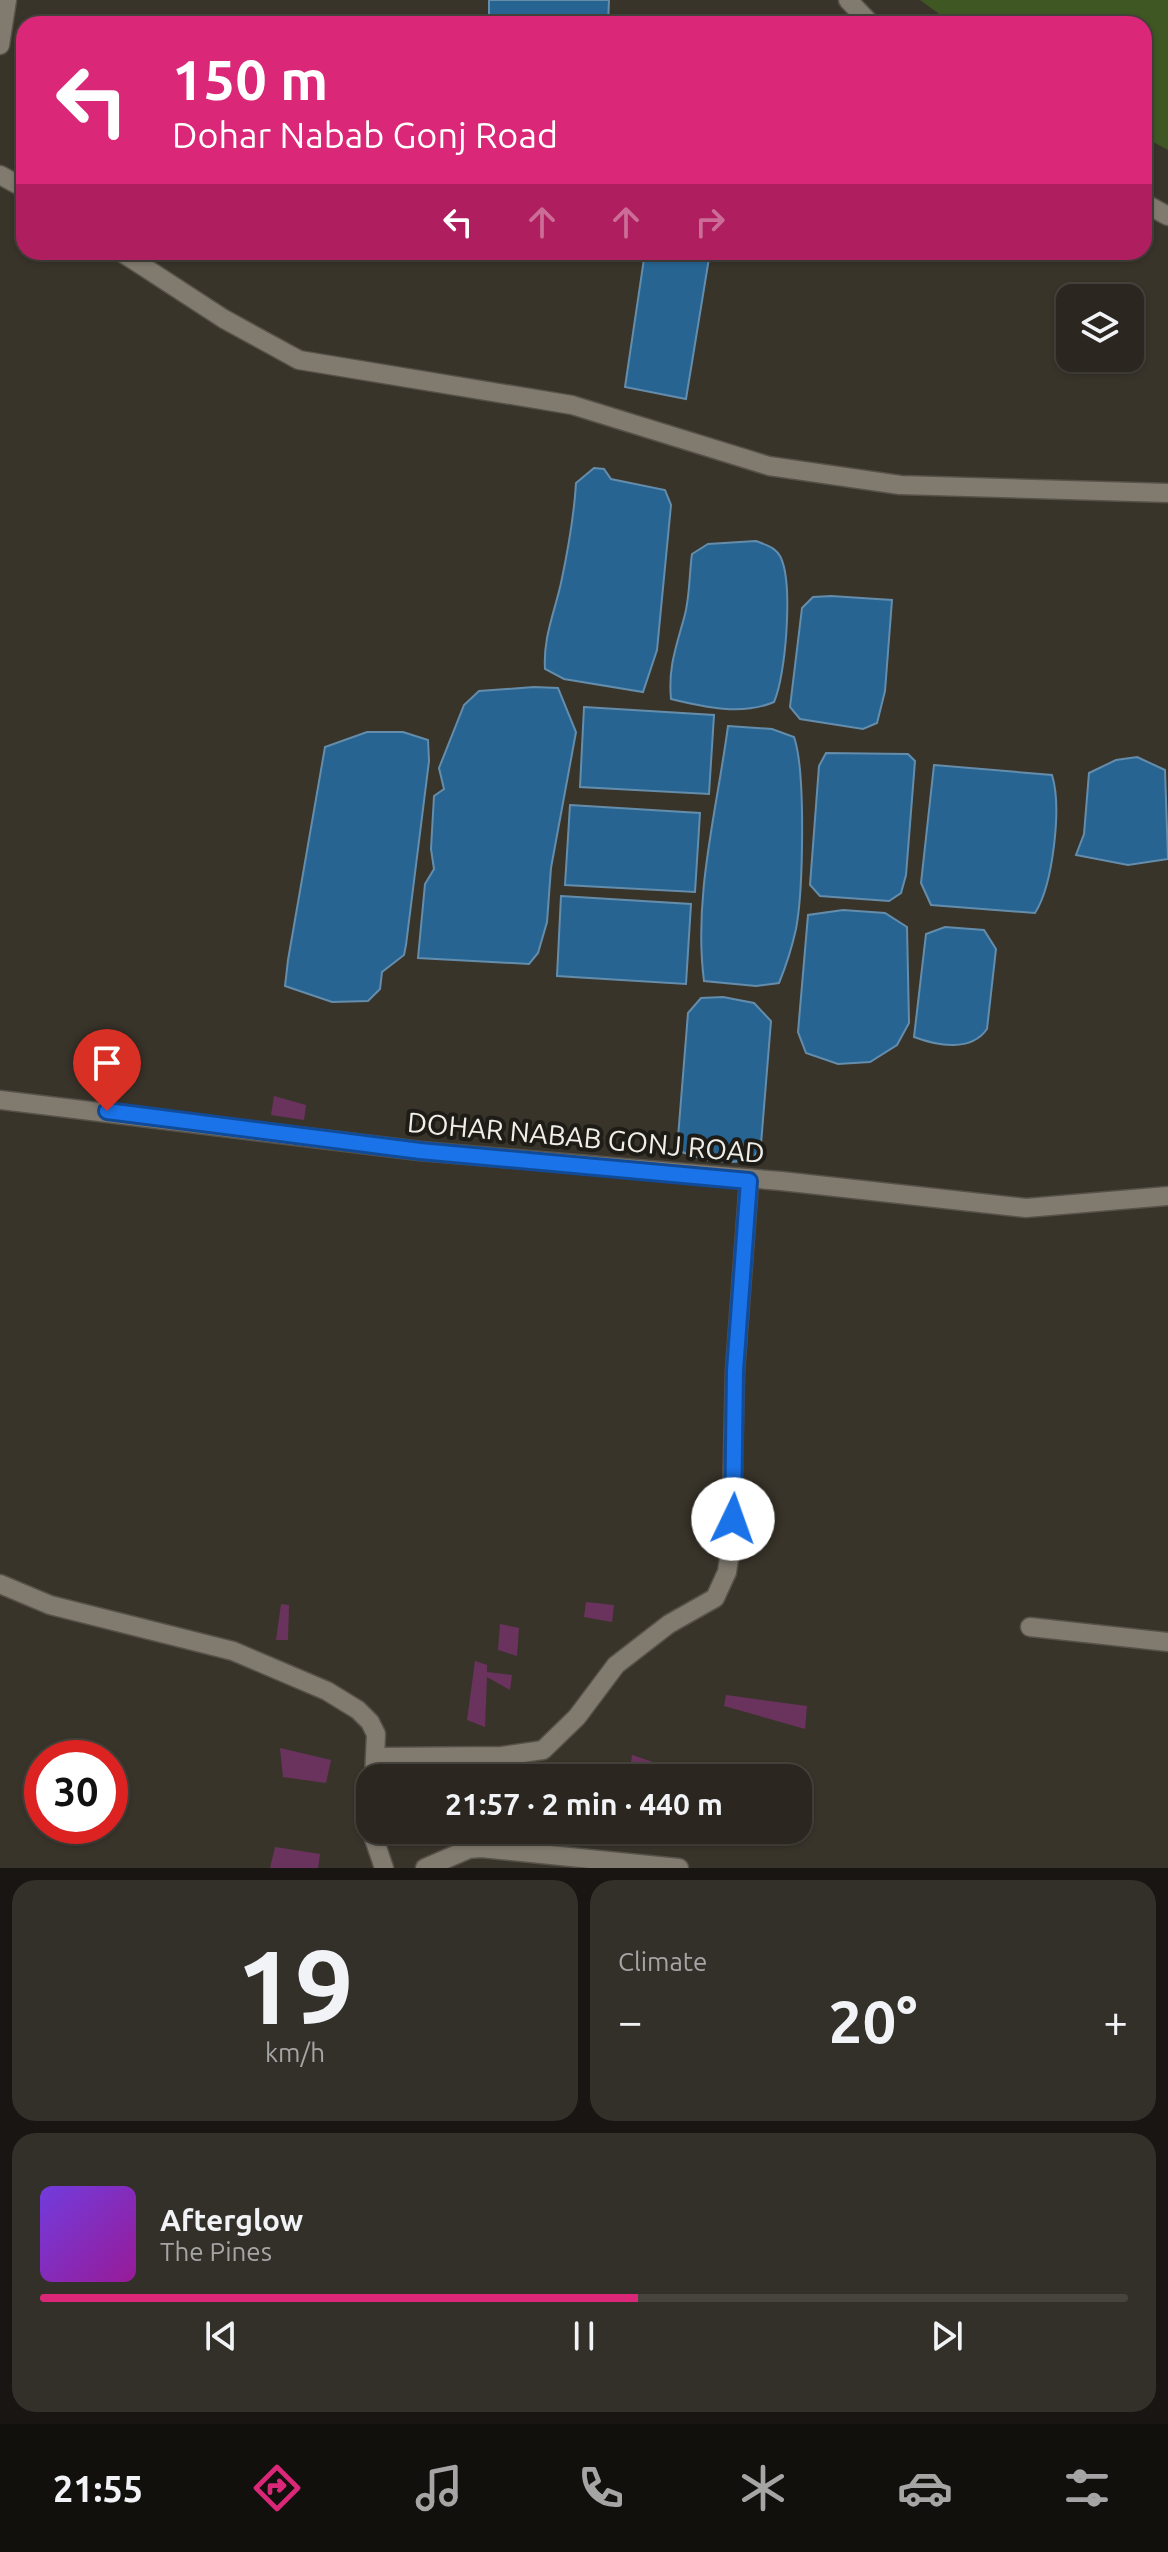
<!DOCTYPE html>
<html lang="en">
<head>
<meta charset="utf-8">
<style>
  :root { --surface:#2b2720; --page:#332f29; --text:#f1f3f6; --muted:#a6a5a5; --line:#47443e; --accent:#db2777 }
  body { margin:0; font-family:Ubuntu,sans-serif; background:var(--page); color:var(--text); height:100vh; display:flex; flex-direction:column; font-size:30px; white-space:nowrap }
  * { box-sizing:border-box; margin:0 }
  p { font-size:26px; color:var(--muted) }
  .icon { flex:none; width:44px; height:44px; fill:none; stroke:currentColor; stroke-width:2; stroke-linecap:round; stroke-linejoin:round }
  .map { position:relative; height:1868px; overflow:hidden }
  .sheet { display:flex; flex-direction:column; gap:12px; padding:12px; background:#181512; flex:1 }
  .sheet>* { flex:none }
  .banner { position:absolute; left:16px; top:16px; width:1136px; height:244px; border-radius:24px; box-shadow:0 2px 6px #0004,0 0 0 2px var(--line); background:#db2777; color:#fff; overflow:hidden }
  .tools { position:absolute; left:1056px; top:284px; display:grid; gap:16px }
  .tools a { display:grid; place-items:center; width:88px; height:88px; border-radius:16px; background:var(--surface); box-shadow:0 2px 6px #0004,0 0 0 2px var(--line); font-size:40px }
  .speed { position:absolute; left:24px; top:1740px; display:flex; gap:16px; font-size:40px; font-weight:700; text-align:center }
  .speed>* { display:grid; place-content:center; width:104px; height:104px; border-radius:50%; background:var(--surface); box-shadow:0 2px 6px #0004,0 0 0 2px var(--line); line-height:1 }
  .speed .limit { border:12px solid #d22; background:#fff; color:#111 }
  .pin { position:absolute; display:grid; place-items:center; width:68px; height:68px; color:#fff; margin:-82px -34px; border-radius:50% 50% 50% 0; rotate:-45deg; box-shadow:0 0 8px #0007 }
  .pin .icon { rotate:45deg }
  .me { position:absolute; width:88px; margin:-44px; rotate:3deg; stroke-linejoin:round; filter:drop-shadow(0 0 6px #0008) }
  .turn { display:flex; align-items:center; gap:28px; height:168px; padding:0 24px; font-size:36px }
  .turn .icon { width:104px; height:104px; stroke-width:2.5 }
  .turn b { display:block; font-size:56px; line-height:68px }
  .lanes { display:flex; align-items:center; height:76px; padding:0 24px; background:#0003; justify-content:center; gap:40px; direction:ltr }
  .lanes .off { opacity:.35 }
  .big { font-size:60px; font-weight:700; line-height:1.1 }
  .sheet .widget { flex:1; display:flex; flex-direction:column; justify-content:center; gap:12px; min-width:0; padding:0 28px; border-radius:24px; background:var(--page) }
  .sheet .dial { align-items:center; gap:0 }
  .dial b { font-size:104px; line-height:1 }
  .song { display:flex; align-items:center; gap:24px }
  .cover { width:96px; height:96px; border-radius:12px; background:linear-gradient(135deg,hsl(260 70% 55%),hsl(300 70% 35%)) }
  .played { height:8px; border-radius:4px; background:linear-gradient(90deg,var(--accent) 55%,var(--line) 55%) }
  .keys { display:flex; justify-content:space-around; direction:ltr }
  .heat { display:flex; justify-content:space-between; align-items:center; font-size:44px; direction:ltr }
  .sheet .tiles { flex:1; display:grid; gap:12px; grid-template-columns:1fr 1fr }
  .widget:last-child { grid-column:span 2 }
  .trip { position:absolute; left:356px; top:1764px; width:456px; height:80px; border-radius:24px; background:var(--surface); box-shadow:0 2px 6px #0004,0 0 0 2px var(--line); font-weight:700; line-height:80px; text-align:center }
  .tab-bar { display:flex; height:128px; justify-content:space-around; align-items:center; background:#11100d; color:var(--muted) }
  .tab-bar .icon { width:56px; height:56px }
  .tab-bar .current { color:var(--accent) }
  .tab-bar b { font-size:36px; color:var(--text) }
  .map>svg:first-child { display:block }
  .green { fill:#3f5722 }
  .water { fill:#286492; stroke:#648dac; stroke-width:2 }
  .building { fill:#6a335d }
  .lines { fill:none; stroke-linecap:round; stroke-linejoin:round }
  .minor-casing { stroke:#56524a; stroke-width:21 }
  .minor { stroke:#807a6f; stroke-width:18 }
  .route-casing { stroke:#114b97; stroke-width:20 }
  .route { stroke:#1a73e8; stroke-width:14 }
  .labels { text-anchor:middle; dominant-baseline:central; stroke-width:8; stroke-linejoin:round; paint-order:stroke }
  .street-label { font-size:28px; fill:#f1eee8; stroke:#1e1c17 }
</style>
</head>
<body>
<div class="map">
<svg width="1168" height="1868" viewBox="0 0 1168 1868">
  <rect width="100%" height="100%" fill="#39342a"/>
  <path class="green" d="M920 0H1168V150L1144 137V24H953Z"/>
  <g class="water">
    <path d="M489 0H609L608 24H489Z"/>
    <path d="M645 252H710L686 399 625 387Z"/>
    <path d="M594 468 604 469 611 479 665 490 671 505 657 650 643 692 564 679 545 669C543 638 554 614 561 583 568 550 574 517 576 483Z"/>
    <path d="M756 541C766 545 776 547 781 558 793 585 786 675 774 702 742 716 704 707 671 699 668 668 676 647 684 618 690 598 689 575 692 554L708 544Z"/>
    <path d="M831 596 892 600 885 691 877 723 863 729 800 719 790 707 802 608 813 597Z"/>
    <path d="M534 687 558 688 576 732 551 868 547 922 538 953 529 964 418 958 425 884 434 869 431 849 434 796 444 789 439 768 464 705 479 691Z"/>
    <path d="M584 707 714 715 709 794 580 787Z"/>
    <path d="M728 726 772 729 794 737C806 771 803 892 796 929 792 947 786 966 779 983L756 986 704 981C693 896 717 810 728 726Z"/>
    <path d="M367 732H403L428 740 429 761 406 945 404 955 382 972 380 989 368 1001 332 1002 285 986 288 960 325 747Z"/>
    <path d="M826 753 908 754 915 761 906 875 901 893 889 901 820 896 810 885 819 766Z"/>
    <path d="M1137 757 1165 770 1168 859 1128 865 1076 855 1084 834 1089 773 1116 760Z"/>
    <path d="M934 765 1052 775C1062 807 1053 885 1035 913L931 905 921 883Z"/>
    <path d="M570 805 700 813 695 892 565 885Z"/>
    <path d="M561 896 691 904 686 984 557 976Z"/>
    <path d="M843 910 885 913 907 927 909 1023 897 1045 870 1062 838 1064 806 1053 798 1032 808 915Z"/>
    <path d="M945 927 984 930 996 949 987 1029C971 1052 938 1046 914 1037L926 934Z"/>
    <path d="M723 997 754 1003 771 1021 761 1144 754 1158C728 1166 702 1161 677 1150L688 1013 701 998Z"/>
  </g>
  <g class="building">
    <path d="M274 1096 306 1105 304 1120 271 1115Z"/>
    <path d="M586 1602 614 1605 612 1622 584 1617Z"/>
    <path d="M281 1604 289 1605 288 1640H276Z"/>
    <path d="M500 1624 519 1628 517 1656 498 1650Z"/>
    <path d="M475 1661 487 1665V1672L512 1675 510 1690 487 1677 485 1727 467 1720Z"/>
    <path d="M726 1695 807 1706 805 1729 724 1706Z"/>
    <path d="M280 1748 331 1760 326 1783 283 1777Z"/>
    <path d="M632 1755 653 1762 650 1778H629Z"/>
    <path d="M275 1847 320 1854 318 1868H270Z"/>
  </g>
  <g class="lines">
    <g class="minor-casing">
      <g id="minor">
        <path d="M848 0 871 24"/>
        <path d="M0 45 7 0"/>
        <path d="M0 175 24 188"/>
        <path d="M1144 203 1168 216"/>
        <path d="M121 252 224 319 299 360 572 405 769 466 900 485 1168 493"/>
        <path d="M0 1100 420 1151 781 1181 1026 1208 1168 1196"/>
        <path d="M0 1584 50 1605 233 1651 327 1691 358 1710 370 1722 376 1734 374 1778"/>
        <path d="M1030 1627 1168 1642"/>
        <path d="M375 1757 502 1756 543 1750 577 1717 616 1665 669 1624 715 1598 727 1572 731 1545 735 1371 749 1181"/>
        <path d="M371 1830 384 1868"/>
        <path d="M425 1868 469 1849 481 1848 679 1868"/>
      </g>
    </g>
    <use href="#minor" class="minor"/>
  </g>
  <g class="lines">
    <g class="route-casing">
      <path id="route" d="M107 1111 420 1151 749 1181 735 1371 733 1519"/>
    </g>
    <use href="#route" class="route"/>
  </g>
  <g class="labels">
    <g class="street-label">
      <text transform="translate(586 1137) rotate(5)">DOHAR NABAB GONJ ROAD</text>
    </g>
  </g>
</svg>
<div class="tools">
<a><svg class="icon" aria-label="layers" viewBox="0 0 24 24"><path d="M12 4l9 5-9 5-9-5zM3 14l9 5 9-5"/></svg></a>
</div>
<div class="speed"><div class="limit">30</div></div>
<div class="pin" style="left:107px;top:1111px;background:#d93025"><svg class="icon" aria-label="arrive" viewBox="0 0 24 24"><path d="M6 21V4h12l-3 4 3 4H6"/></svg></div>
<svg class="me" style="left:733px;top:1519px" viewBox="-20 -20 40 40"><circle r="19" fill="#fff"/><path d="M0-13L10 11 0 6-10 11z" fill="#1a73e8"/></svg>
<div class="trip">21:57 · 2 min · 440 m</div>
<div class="banner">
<div class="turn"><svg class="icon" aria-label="left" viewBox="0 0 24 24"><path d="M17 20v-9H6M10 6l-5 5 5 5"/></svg><div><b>150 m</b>Dohar Nabab Gonj Road</div></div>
<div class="lanes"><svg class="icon" aria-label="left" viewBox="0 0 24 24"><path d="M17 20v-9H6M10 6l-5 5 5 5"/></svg><svg class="icon off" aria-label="ahead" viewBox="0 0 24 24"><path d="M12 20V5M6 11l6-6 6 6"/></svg><svg class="icon off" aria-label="ahead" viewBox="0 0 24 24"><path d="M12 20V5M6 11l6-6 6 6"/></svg><svg class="icon off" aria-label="right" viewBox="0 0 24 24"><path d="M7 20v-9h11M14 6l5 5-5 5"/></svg></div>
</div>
</div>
<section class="sheet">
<div class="tiles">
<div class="widget dial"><b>19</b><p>km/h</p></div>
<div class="widget"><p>Climate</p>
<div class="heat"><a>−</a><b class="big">20°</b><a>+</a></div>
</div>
<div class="widget">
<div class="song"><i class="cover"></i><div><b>Afterglow</b><p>The Pines</p></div></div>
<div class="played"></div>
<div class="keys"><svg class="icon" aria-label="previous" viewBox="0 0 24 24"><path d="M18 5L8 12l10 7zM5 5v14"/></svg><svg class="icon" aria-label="pause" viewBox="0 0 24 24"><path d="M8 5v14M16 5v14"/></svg><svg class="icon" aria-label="next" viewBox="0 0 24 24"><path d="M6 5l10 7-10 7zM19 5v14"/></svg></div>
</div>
</div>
</section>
<nav class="tab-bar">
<b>21:55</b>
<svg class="icon current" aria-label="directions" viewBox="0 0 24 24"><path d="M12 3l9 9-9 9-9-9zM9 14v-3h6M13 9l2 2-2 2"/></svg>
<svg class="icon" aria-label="music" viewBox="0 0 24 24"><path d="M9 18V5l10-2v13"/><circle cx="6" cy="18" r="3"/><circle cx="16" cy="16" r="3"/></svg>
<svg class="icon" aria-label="phone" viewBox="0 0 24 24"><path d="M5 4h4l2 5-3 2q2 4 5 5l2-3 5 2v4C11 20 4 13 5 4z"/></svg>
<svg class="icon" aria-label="climate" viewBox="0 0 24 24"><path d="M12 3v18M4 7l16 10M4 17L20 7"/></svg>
<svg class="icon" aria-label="car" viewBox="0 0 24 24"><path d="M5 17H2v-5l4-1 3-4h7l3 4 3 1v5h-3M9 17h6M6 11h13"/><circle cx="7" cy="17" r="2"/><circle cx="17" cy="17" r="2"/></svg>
<svg class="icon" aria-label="filters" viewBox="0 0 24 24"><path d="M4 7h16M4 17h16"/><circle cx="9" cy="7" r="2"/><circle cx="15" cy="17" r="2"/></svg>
</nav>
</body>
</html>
